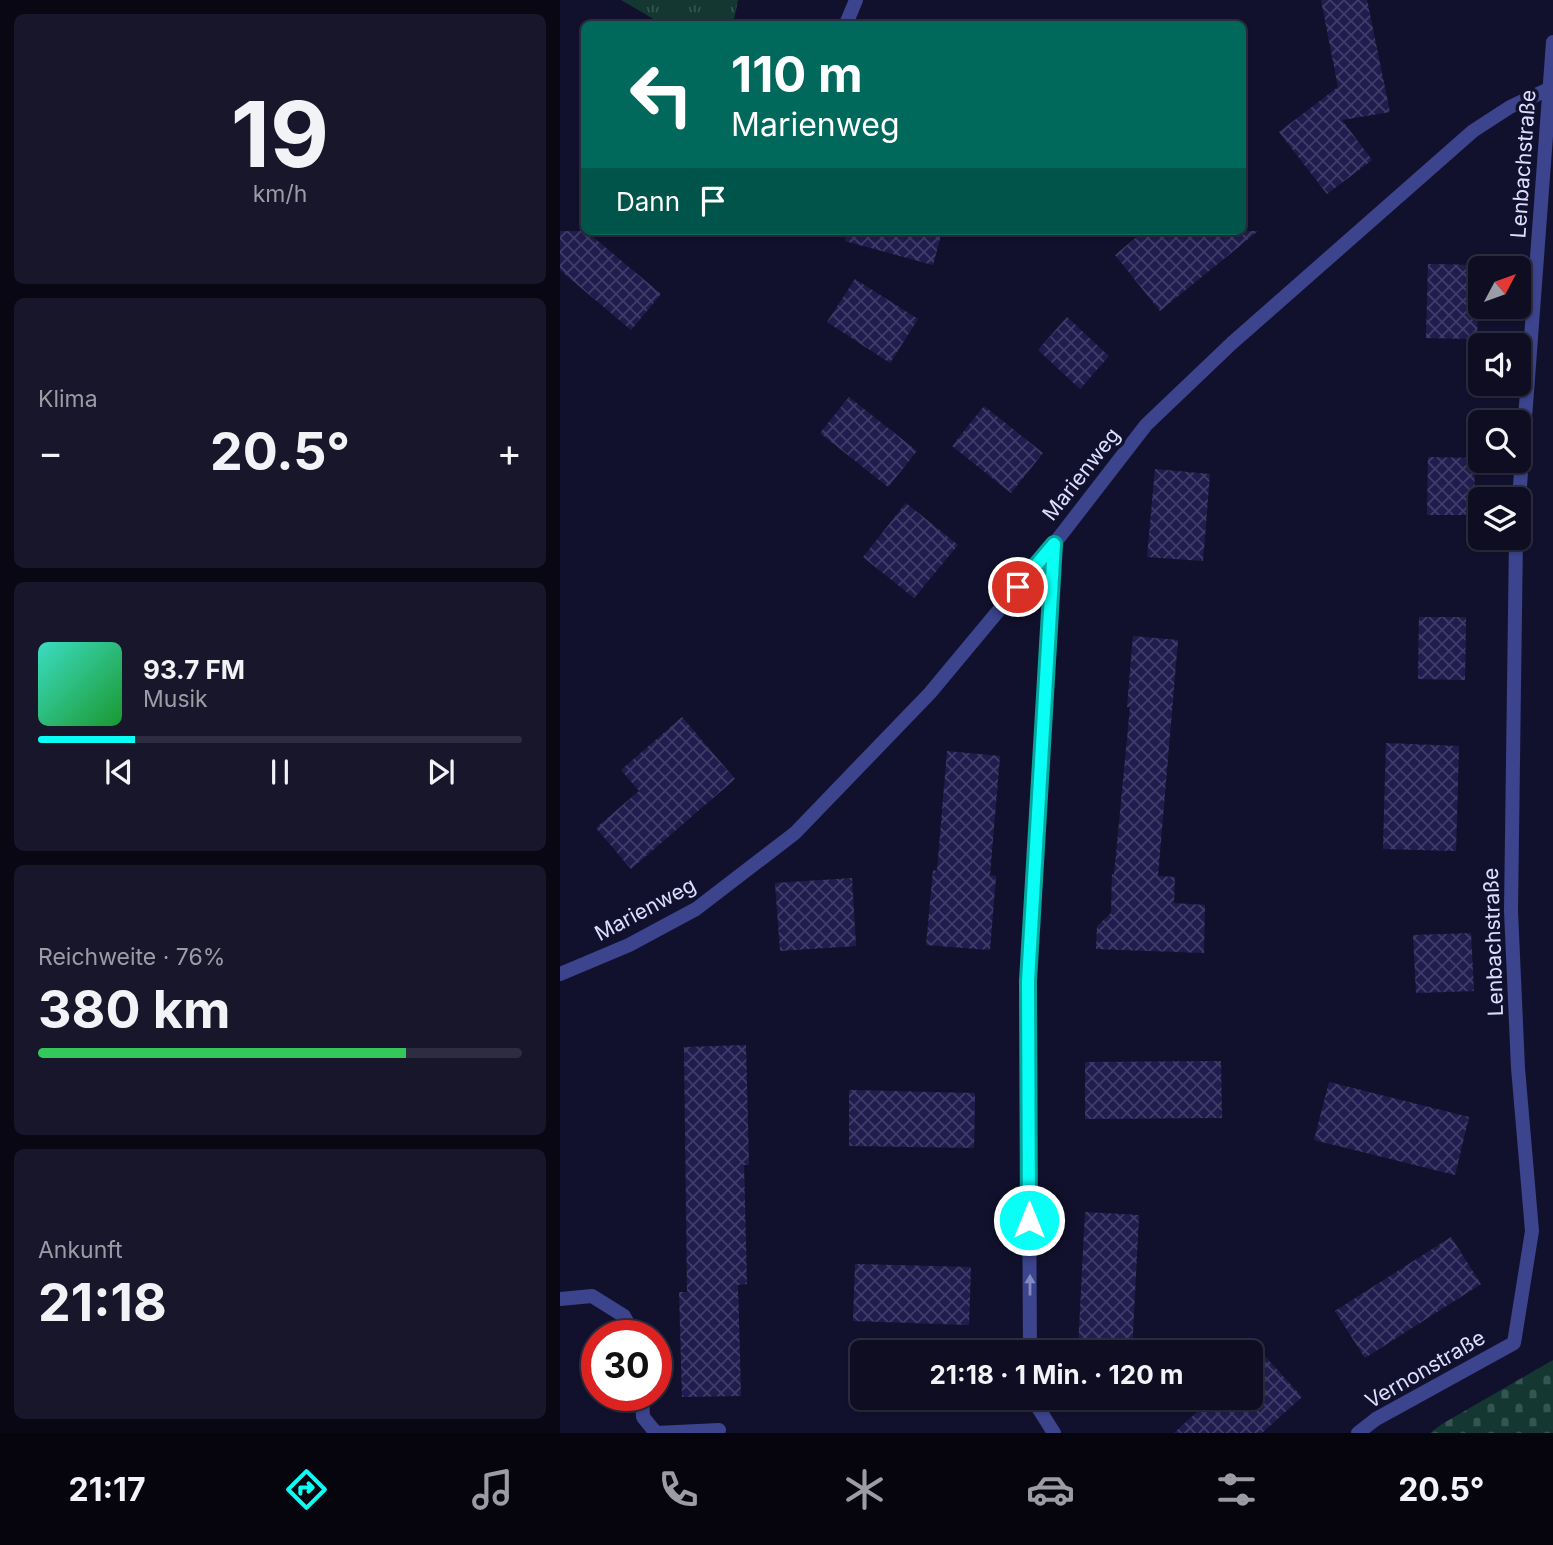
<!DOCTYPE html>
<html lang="de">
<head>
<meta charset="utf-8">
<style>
  :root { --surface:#0e0d22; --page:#17162a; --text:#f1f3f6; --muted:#9b9ca5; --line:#2e2d40; --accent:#09fff5 }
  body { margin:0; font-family:Inter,sans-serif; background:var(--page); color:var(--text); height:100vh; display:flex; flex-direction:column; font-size:26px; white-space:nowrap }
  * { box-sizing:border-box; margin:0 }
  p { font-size:23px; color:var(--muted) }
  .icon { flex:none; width:38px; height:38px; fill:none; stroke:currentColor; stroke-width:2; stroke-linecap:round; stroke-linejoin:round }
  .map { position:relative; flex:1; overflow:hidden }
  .side { display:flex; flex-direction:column; gap:14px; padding:14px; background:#080713; width:560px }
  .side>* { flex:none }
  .banner { position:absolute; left:21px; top:21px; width:665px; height:214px; border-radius:10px; box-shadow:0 2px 5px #0004,0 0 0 2px var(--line); background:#00695c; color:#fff; overflow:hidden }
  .needle { width:46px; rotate:49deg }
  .tools { position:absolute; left:908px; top:256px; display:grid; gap:14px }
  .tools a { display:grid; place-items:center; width:63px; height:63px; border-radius:10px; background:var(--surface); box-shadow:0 2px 5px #0004,0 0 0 2px var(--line); font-size:35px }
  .speed { position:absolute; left:21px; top:1320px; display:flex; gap:14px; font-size:35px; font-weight:700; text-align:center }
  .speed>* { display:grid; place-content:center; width:91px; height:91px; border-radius:50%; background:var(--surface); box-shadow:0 2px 5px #0004,0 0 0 2px var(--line); line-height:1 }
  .speed .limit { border:10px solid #d22; background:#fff; color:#111 }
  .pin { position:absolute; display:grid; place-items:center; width:60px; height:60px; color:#fff; margin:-30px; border:4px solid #fff; border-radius:50%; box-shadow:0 2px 7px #0007 }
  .me { position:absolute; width:77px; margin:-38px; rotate:0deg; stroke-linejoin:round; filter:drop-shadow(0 0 5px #0008) }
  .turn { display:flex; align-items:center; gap:24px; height:147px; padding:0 35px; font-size:32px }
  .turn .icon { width:91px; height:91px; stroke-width:2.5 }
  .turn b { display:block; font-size:49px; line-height:60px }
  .then { display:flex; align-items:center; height:66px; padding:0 35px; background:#0003; gap:14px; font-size:26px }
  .big { font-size:52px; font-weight:700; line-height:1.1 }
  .side .tile { flex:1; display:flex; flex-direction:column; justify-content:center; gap:10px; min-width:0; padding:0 24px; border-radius:10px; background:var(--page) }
  .side .dial { align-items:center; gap:0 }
  .dial b { font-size:91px; line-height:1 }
  .song { display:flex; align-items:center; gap:21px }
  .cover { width:84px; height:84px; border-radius:10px; background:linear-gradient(135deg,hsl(170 70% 55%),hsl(130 70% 35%)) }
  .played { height:7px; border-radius:4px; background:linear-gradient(90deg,var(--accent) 20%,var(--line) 20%) }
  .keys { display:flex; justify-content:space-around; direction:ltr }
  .heat { display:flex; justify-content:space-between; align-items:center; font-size:38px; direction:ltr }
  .charge { height:10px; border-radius:5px; background:linear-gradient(90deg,#34c759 76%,var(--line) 0) }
  .trip { position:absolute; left:290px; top:1340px; width:413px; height:70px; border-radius:10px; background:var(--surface); box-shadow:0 2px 5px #0004,0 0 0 2px var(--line); font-weight:700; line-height:70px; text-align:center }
  .menu { display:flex; height:112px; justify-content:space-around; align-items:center; background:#06050e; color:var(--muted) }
  .menu .icon { width:49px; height:49px }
  .menu .on { color:var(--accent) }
  .menu b { font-size:32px; color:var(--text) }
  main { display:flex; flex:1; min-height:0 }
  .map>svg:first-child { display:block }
  .grass { fill:url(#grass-tufts) }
  .cemetery { fill:url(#cemetery-stones) }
  .building { fill:url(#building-cross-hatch) }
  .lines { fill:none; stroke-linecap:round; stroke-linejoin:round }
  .lane { stroke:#3b448c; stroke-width:14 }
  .street { stroke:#3b448c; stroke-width:14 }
  .oneway { fill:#8489c0 }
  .route-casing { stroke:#06a69f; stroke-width:18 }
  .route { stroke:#09fff5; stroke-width:12 }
  .labels { text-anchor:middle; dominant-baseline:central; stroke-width:7; stroke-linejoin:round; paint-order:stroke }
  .street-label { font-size:21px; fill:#dddeff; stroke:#12112d }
</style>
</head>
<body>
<main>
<section class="side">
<div class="tile dial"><b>19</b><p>km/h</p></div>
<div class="tile"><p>Klima</p>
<div class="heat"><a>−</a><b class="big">20.5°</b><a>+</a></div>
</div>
<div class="tile">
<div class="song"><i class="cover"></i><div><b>93.7 FM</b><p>Musik</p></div></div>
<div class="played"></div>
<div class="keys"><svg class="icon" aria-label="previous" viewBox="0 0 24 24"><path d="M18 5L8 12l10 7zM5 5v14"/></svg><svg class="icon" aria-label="pause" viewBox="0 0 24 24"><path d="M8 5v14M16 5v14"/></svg><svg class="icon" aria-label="next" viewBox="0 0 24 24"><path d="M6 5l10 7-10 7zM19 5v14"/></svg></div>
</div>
<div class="tile"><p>Reichweite · 76%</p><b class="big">380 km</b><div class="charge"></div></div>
<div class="tile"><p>Ankunft</p><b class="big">21:18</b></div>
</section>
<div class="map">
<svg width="993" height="1433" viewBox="0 0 993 1433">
  <defs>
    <pattern id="grass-tufts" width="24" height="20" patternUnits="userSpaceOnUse" patternTransform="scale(1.75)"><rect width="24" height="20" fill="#143731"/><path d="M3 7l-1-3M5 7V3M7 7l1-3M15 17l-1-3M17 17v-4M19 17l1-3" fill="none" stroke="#365450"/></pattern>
    <pattern id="cemetery-stones" width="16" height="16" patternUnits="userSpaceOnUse" patternTransform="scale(1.75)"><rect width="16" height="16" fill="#143731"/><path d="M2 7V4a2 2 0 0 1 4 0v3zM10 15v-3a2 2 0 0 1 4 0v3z" fill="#365450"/></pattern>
    <pattern id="building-cross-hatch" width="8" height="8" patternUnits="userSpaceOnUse" patternTransform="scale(1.75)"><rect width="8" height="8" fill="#201d4e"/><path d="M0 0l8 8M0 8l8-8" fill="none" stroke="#403d69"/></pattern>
  </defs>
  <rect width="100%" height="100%" fill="#12112d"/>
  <path class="grass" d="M61 0H178L173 24H102Z"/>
  <path class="cemetery" d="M993 1360V1433H870L882 1424Z"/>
  <g class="building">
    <path d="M761 0H807L830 112 782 120 812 160 767 194 719 132 778 87Z"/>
    <path d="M0 231H26L101 294 71 330 0 270Z"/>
    <path d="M287 231H382L373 265 285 241Z"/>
    <path d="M584 231H698L600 311 555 255Z"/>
    <path d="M868 264 919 265 917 339 866 338Z"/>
    <path d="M295 279 358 319 330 363 267 322Z"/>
    <path d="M507 317 549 356 520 389 478 350Z"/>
    <path d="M289 397 357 451 328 487 260 433Z"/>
    <path d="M424 406 483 453 451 493 392 446Z"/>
    <path d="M868 457 915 458 914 515H867Z"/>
    <path d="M595 469 650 474 643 561 587 557Z"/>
    <path d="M346 503 398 545 354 598 303 557Z"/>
    <path d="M859 617H906L905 680 858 679Z"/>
    <path d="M573 636 618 640 598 876 615 877 614 903 645 905 644 953 536 949 537 926 551 913 552 874 554 875 570 707H567Z"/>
    <path d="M122 717 175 779 71 869 36 828 79 791 61 770Z"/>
    <path d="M826 743 899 746 896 851 823 849Z"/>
    <path d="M387 751 440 756 430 875 436 876 430 950 366 945 373 870 377 871Z"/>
    <path d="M292 878 296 946 220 951 215 883Z"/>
    <path d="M911 933 914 991 856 993 853 935Z"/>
    <path d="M186 1045 189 1165H184L187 1284 178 1285 181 1396 122 1397 119 1292H127L124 1047Z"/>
    <path d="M661 1061 662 1118 525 1119V1062Z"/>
    <path d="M769 1082 909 1117 895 1175 754 1140Z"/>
    <path d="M289 1090 415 1093 414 1148 289 1146Z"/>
    <path d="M525 1212 579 1215 572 1352 518 1349Z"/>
    <path d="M891 1237 921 1284 805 1358 775 1311Z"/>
    <path d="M295 1264 411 1267 409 1325 293 1321Z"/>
    <path d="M691 1341 742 1397 702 1433H614L652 1398H691Z"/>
  </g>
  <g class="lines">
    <g class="lane">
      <path d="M0 1299 32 1296 64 1316 74 1335"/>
      <path d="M82 1395 83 1417 96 1433 159 1430"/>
    </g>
    <g class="street">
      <path d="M286 24 296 0"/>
      <path d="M959 499 993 42"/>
      <path d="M0 974 69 945 136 909 235 833 370 693 494 544 586 425 672 343 913 131 950 107 993 87"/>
      <path d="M470 1353 468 981 494 544"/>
      <path d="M472 1398 494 1433"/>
      <path d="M798 1433 816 1419 954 1343 972 1231 958 1068 951 911 956 537"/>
    </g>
  </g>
  <defs><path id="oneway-solid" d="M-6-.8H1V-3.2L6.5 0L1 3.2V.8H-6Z" transform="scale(1.75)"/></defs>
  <use class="oneway" href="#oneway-solid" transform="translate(470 1285) rotate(-90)"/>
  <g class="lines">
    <g class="route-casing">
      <path id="route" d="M458 587 494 544 468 981 469 1220"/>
    </g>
    <use href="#route" class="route"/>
  </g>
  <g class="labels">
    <g class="street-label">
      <text transform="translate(963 164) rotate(-86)">Lenbachstraße</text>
      <text transform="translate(521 474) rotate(-52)">Marienweg</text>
      <text transform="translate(85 909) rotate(-28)">Marienweg</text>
      <text transform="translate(933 942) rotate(-92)">Lenbachstraße</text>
      <text transform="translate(865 1369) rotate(-30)">Vernonstraße</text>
    </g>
  </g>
</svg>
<div class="tools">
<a><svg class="needle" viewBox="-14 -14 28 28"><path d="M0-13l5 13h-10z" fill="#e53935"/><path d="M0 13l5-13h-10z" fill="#9b9ca5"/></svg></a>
<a><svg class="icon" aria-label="sound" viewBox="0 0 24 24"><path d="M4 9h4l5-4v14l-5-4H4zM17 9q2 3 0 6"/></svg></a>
<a><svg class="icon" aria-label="search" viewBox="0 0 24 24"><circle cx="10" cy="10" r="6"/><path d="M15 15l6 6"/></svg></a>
<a><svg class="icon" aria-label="layers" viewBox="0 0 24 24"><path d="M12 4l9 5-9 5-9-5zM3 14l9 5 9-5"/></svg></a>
</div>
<div class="speed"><div class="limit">30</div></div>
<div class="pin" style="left:458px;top:587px;background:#d93025"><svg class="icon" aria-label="arrive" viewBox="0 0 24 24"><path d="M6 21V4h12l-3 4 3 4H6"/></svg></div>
<svg class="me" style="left:469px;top:1220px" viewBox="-20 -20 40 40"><circle r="17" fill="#09fff5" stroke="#fff" stroke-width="3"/><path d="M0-11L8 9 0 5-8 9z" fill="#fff"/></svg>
<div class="trip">21:18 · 1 Min. · 120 m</div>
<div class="banner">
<div class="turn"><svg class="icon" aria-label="left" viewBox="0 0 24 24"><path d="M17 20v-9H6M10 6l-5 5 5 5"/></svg><div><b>110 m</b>Marienweg</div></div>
<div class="then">Dann<svg class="icon" aria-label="arrive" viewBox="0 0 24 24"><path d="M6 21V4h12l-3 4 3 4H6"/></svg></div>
</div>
</div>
</main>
<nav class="menu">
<b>21:17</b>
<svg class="icon on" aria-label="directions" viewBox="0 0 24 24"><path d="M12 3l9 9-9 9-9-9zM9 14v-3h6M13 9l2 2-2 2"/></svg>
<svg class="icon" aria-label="music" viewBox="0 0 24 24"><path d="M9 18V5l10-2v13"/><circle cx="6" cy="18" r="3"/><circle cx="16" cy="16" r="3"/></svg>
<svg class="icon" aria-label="phone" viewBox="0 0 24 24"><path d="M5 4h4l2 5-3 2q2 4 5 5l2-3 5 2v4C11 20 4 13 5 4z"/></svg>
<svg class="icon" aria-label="climate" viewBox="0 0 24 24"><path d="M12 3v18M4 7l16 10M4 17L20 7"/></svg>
<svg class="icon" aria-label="car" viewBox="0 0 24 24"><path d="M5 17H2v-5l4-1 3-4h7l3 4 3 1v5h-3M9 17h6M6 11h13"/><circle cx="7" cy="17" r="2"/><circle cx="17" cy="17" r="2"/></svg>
<svg class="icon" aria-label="filters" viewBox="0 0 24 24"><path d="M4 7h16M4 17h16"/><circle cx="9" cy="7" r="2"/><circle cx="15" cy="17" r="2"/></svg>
<b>20.5°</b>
</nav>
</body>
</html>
